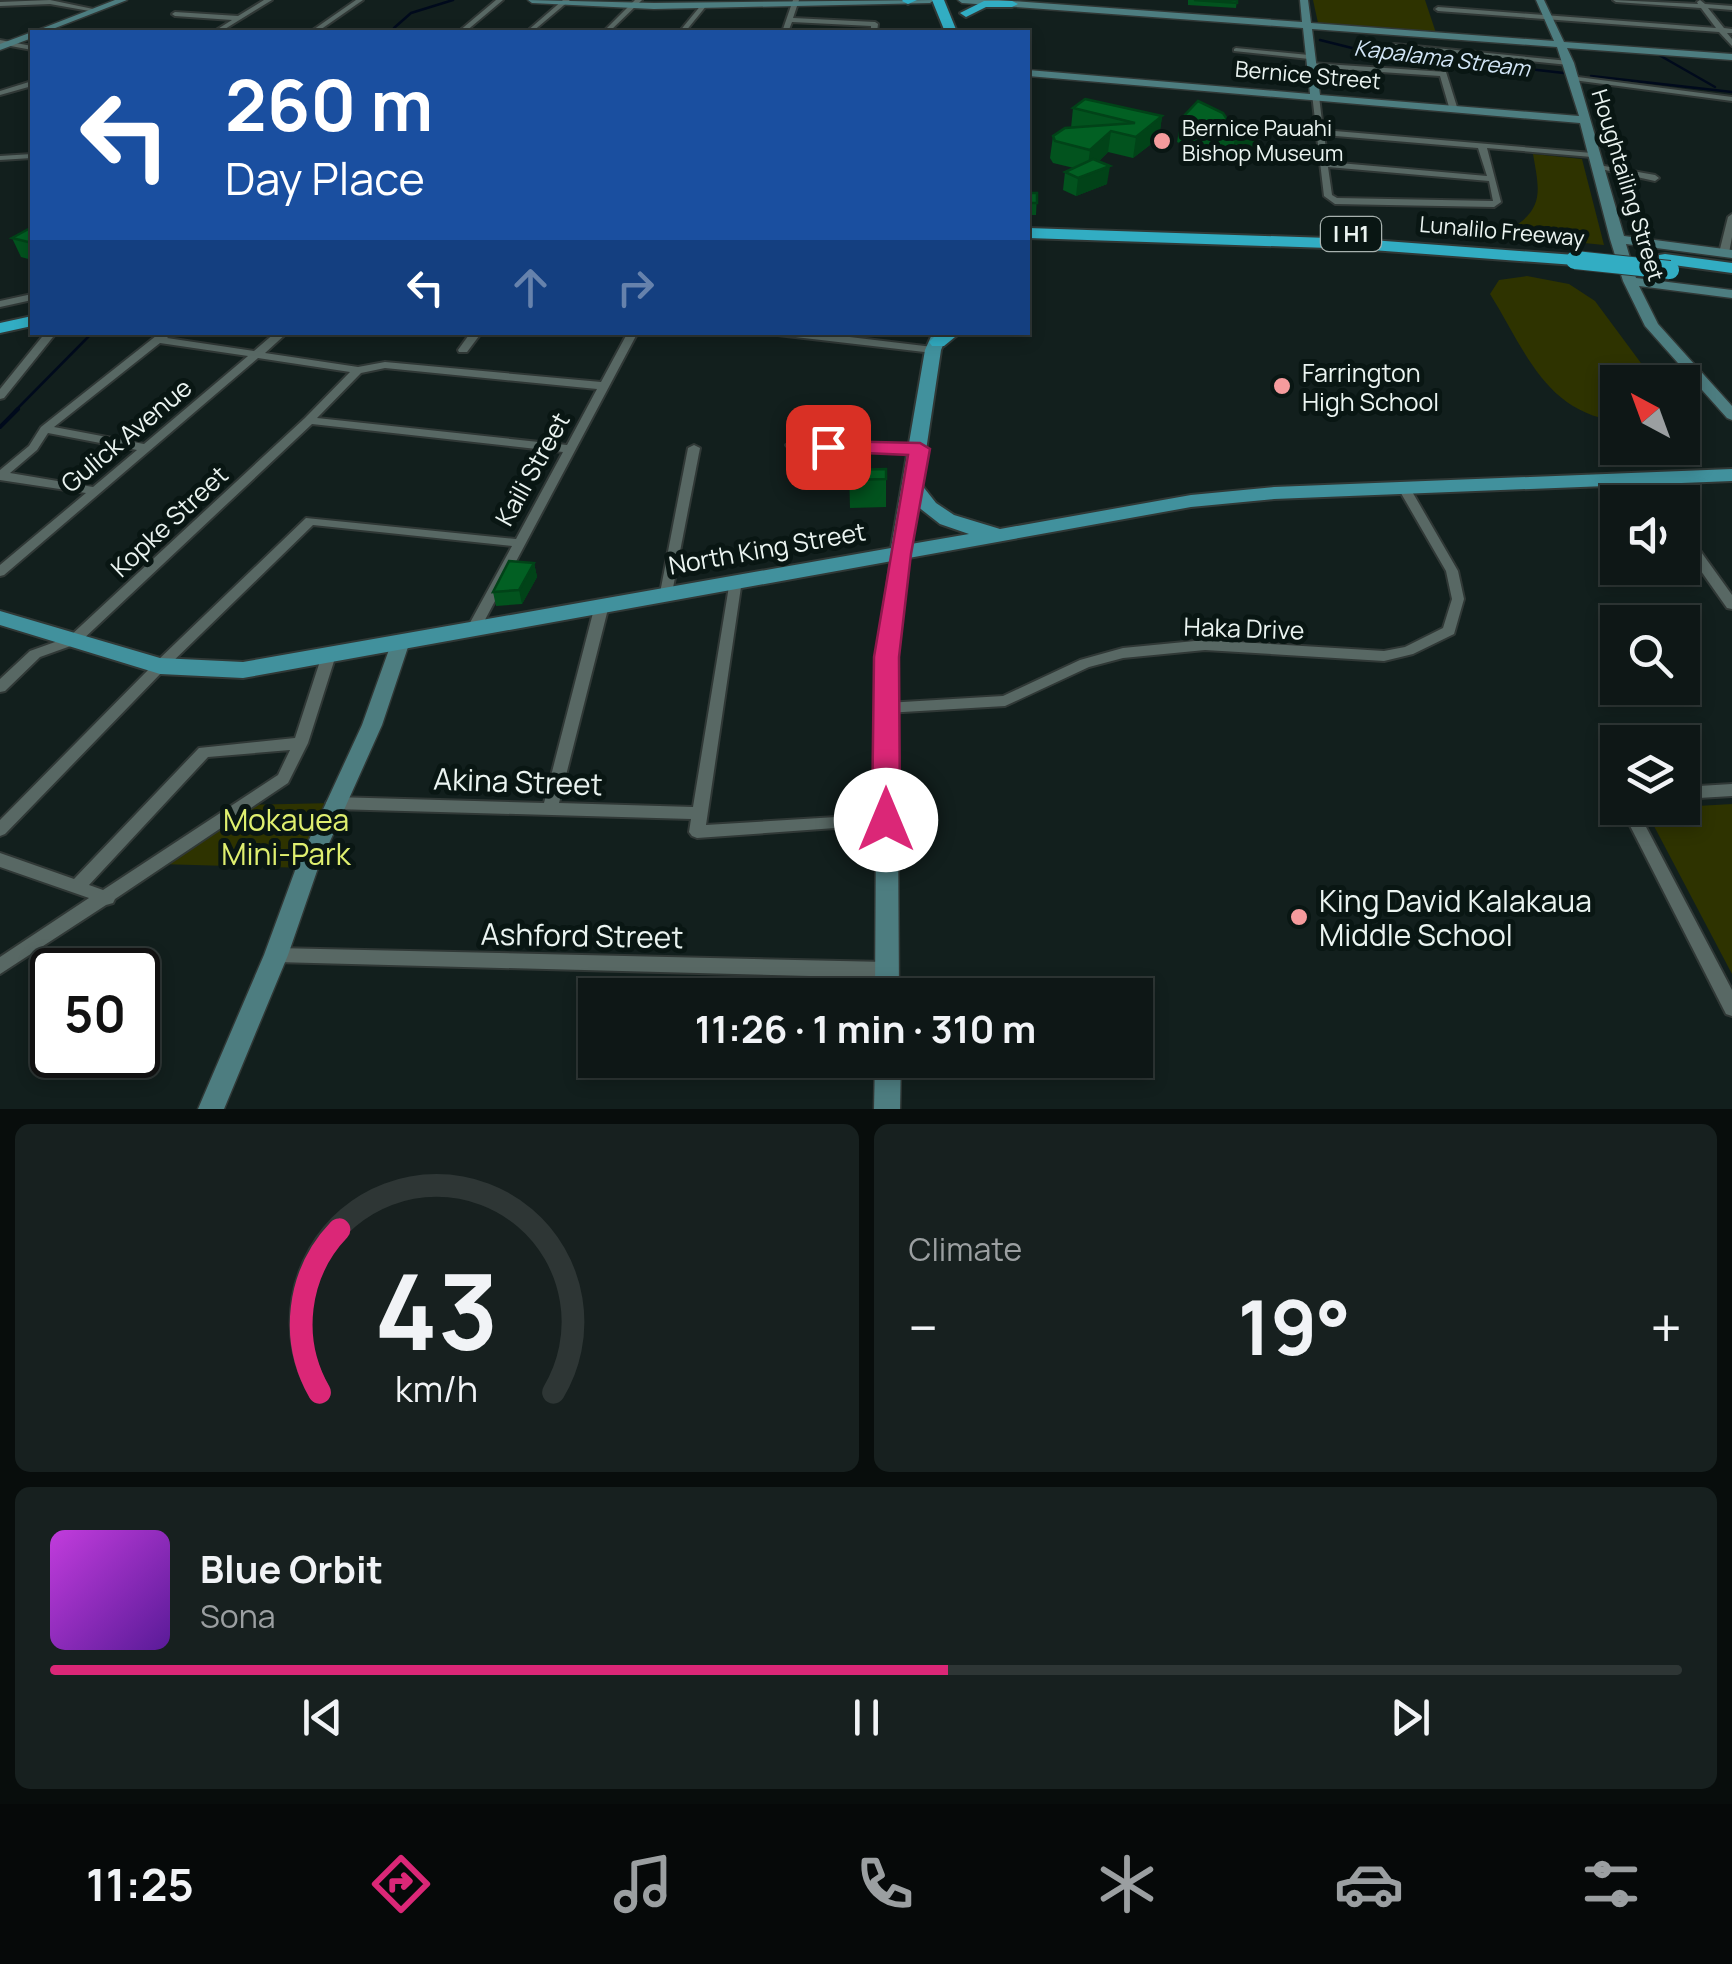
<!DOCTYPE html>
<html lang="en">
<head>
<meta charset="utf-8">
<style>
  :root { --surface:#0e1716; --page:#17201f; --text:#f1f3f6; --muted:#9b9fa1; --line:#2e3635; --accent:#db2777 }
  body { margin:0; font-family:Manrope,sans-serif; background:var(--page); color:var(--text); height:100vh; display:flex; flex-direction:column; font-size:38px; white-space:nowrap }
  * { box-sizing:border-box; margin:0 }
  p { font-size:32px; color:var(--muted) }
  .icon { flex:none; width:55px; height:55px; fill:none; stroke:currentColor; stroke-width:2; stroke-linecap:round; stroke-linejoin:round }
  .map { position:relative; height:1109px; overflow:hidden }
  .sheet { display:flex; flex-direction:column; gap:15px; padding:15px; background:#080d0c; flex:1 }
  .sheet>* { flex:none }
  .guide { position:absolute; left:30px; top:30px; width:1000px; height:305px; border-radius:0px; box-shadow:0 5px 15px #0003,0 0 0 2px var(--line); background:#1a4fa0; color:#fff; overflow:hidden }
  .needle { width:65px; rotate:319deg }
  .controls { position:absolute; left:1600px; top:365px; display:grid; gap:20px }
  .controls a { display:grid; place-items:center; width:100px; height:100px; border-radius:0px; background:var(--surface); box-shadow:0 5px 15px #0003,0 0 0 2px var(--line); font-size:50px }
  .speed { position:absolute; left:30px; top:948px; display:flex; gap:20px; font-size:50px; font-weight:700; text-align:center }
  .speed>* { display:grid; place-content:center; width:130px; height:130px; border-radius:50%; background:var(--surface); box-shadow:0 5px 15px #0003,0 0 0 2px var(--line); line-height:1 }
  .speed .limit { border:5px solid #111; border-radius:15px; background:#fff; color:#111 }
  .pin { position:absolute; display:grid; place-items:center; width:85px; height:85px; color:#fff; margin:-42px; border-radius:20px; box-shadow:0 5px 15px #0006 }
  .me { position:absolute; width:110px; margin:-55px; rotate:0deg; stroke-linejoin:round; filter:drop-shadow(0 0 8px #0008) }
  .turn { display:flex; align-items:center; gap:35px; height:210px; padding:0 30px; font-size:45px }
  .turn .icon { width:130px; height:130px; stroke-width:2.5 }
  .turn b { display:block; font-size:70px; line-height:85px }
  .lanes { display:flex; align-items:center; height:95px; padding:0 30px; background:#0003; justify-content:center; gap:50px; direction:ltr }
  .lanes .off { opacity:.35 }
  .big { font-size:75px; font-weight:700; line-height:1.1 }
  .sheet .widget { flex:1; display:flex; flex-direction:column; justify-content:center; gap:15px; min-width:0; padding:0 35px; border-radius:15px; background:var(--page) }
  .sheet .dial { align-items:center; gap:0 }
  .dial svg { height:260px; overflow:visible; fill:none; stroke:var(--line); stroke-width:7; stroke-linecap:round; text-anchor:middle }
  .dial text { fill:var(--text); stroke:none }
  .song { display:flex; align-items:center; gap:30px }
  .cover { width:120px; height:120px; border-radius:15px; background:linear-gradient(135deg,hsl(290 70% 55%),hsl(270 70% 35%)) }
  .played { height:10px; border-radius:5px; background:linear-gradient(90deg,var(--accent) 55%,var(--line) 55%) }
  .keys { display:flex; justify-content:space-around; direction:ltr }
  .heat { display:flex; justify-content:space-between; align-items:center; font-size:55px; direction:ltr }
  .sheet .tiles { flex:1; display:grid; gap:15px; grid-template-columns:1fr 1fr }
  .widget:last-child { grid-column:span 2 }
  .trip { position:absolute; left:578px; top:978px; width:575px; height:100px; border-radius:0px; background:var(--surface); box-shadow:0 5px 15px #0003,0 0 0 2px var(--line); font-weight:700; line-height:100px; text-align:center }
  .dock { display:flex; height:160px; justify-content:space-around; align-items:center; background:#060909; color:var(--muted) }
  .dock .icon { width:70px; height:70px }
  .dock .on { color:var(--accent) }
  .dock b { font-size:45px; color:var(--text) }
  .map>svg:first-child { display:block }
  .green { fill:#2e3300 }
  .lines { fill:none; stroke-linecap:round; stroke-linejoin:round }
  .stream-far1 { stroke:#000a1c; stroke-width:2.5 }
  .stream { stroke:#000a1c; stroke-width:4 }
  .street-casing { stroke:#303836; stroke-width:4 }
  .secondary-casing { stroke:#303836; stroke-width:3 }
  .primary-casing { stroke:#303836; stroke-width:4 }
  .highway-casing { stroke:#303836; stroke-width:4 }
  .street { fill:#586864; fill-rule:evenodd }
  .secondary { fill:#4d7d80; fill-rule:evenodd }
  .primary { fill:#41919d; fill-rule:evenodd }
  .highway { fill:#32adc3; fill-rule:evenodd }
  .highway-bridge-casing { stroke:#303836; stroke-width:20; stroke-linecap:butt }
  .highway-bridge { stroke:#32adc3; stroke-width:18 }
  .wall { fill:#02531e }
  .shaded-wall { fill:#014318 }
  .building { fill:#026023; stroke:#014318; stroke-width:2.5 }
  .route { fill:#db2777; stroke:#8e194d; stroke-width:2.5 }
  .poi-dot { fill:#f59b9d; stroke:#091613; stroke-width:4 }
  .labels { text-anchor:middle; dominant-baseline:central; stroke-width:10; stroke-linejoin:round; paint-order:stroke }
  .far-water-label { font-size:22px; font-style:italic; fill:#d3e6f7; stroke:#091613 }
  .far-street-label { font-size:22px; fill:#ebf4f1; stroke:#091613 }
  .far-poi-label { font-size:22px; fill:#ebf4f1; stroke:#091613; text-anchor:start }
  .shield { fill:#091613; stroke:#a7b1ae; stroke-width:2.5 }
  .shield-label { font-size:22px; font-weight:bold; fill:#ebf4f1 }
  .poi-label { font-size:25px; fill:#ebf4f1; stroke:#091613; text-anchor:start }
  .street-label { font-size:25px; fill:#ebf4f1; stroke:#091613 }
  .near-street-label { font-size:30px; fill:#ebf4f1; stroke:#091613 }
  .near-park-label { font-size:30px; fill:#dfef6f; stroke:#091613 }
  .near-poi-label { font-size:30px; fill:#ebf4f1; stroke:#091613; text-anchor:start }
</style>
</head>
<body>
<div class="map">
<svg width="1732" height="1109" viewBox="0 0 1732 1109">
  <rect width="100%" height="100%" fill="#121f1d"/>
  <g class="green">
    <path d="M1313 0H1425L1436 33 1318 23Z"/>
    <path d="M1533 154 1582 159 1604 245 1513 236 1512 228C1545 208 1539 189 1533 154Z"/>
    <path d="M1527 276 1569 284 1595 301 1655 382H1618L1617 421C1545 412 1525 350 1490 294L1499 280Z"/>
    <path d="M334 803 307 868 158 864 246 805Z"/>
    <path d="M1732 804V974L1645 809Z"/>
  </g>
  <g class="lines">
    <g class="stream-far1">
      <path d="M399 32 394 28 411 13 453 0"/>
      <path d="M1320 40 1364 51 1564 73"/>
      <path d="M1659 55 1715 87"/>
      <path d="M1591 76 1732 92"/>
      <path d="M15 411 93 332"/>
    </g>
    <path class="stream" d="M0 427 18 409"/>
    <g class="street-casing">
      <g id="street">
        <path d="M50 0 98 10 95 12 50 4 0 6V2Z"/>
        <path d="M264 0H272L220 32H213L232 20 175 16 172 14 175 12 238 16Z"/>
        <path d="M356 0H363L317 32H310Z"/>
        <path d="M496 0H503L465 32H458Z"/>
        <path d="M563 0H570L532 32H526Z"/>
        <path d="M635 0H642L609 32H603Z"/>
        <path d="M793 0H799L793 18 875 22 878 24 877 32H871V26L792 22 788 32H782Z"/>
        <path d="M1613 0 1698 4 1697 2 1700 0 1705 4 1732 6V10L1708 8 1724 28 1732 29V33H1727L1732 39V46L1719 32 1438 11 1435 9 1438 7 1716 28 1701 8 1616 2Z"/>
        <path d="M702 4 707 5 685 32H679Z"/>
        <path d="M0 40 32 46V50L0 44Z"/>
        <path d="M1394 44 1569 61 1573 63 1569 65 1392 47 1391 46Z"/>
        <path d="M1236 48 1309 55 1313 57 1309 59 1234 51V49Z"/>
        <path d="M1310 63 1446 72 1457 107 1453 109 1449 107 1440 76 1307 67V63Z"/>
        <path d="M1570 76 1732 97V101L1573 80H1570Z"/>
        <path d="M29 82H32V86L0 95V91Z"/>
        <path d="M1312 94 1319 96 1323 130 1592 153 1596 155 1592 157 1487 148 1501 202 1494 207 1335 204 1324 196ZM1324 135 1478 148 1487 176 1328 162ZM1328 167 1489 181 1493 201 1337 198 1332 195Z"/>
        <path d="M32 154V158L0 160V156Z"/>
        <path d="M1593 164 1655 175 1659 178 1655 181 1596 168H1593Z"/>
        <path d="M1732 214V237L1729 253 1724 256 1719 253 1728 217Z"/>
        <path d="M32 294V300L0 307V301Z"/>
        <path d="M46 332H57L4 398 0 399V389Z"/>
        <path d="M161 332H173L167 338 254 351 276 332H288L265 353 358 367 385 362 601 382 628 332H638L478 633H468L466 630 512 546 313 525 165 669 5 834 0 836V820L155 663 306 518 516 539 563 452 312 424 79 643 40 657 5 691 0 692V679L30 651 69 637 305 418 350 372 258 358 4 575 0 576V565L86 493 0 480V470L29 446 41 427ZM160 343 248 356 144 444 54 427ZM385 368 597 389 567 445 317 418 361 373ZM48 433 137 450 93 487 10 473 37 450Z"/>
        <path d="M471 332H482L467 352H459L458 350Z"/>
        <path d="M773 332H808L933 347 938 350 933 353 778 335Z"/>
        <path d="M792 442 919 446 925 449 919 452 788 447 786 445Z"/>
        <path d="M694 445 700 448 672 593 666 597 660 593 688 448Z"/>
        <path d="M1643 473 1647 474 1666 502H1654L1637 477Z"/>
        <path d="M1404 484 1410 488 1458 571 1464 599 1454 634 1413 654 1384 661 1205 650 1123 658 1089 667 1005 706 886 713 881 712 879 708 881 704 886 703 1003 696 1080 660 1123 648 1205 640 1384 651 1405 647 1443 628 1452 599 1446 571 1398 488Z"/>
        <path d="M1682 530 1686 531 1732 595V609L1727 608 1682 544Z"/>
        <path d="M736 576 742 580 706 825 886 814 891 816 894 820 891 824 697 838 692 836 689 832 691 819 334 809 329 807 326 803 329 799 334 797 544 803 595 605 602 601 609 605 559 803 693 807 730 580Z"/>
        <path d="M328 653 333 655 335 658 308 743 288 783 115 899 113 903 106 905 0 974V957L89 898 0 867V853L74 879 199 748 295 738 321 658 323 655ZM290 750 278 775 103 890 89 885 208 757Z"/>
        <path d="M1732 784V796L1682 799V787Z"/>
        <path d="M1621 808H1636L1732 990V1016L1726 1014Z"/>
        <path d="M276 948 886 962 892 965 895 970 892 975 886 978 276 962 270 960 268 955 270 950Z"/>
      </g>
    </g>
    <g class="secondary-casing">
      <g id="secondary">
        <path d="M115 0H127L45 32H33Z"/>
        <path d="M528 0 654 3 934 0 930 3 654 9 532 3Z"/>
        <path d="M958 0H999L1302 22 1300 0H1308L1311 23 1554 41 1536 0H1544L1564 42 1732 54V60L1567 48 1574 63 1624 236 1732 250V258L1626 244 1636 278 1732 290V298L1639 286 1658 324 1732 406V420L1727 418 1645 326 1623 281 1610 239 1580 123 1028 76V70L1310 94 1303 28 962 3ZM1312 29 1557 47 1579 116 1320 95Z"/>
        <path d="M32 32V38L0 50V44Z"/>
        <path d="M900 548 909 554 897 657 899 995H875L877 657 891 554Z"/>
        <path d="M400 637 407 639 409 644 382 725 318 868 288 955 224 1109H198L264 955 296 868 362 725 391 644 393 639Z"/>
        <path d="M875 1060H901L900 1109H874Z"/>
      </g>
    </g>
    <g class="primary-casing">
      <path id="primary" d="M933 332H949L941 350 921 484 936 503 954 515 1000 529 1191 495 1274 487 1732 469V481L1274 499 1191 507 243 678 160 674 0 625V611L160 658 243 662 891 548 925 350ZM917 506 940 524 969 534 911 544Z"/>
    </g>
    <g class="highway-casing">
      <g id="highway">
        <path d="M917 0 908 4 902 1 903 0Z"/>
        <path d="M932 0H944L957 32H945Z"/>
        <path d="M984 1H1012L1018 4 1012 7H986L966 17 960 13Z"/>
        <path d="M1028 228 1358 239 1575 255 1583 260 1575 265 1358 249 1028 238Z"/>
        <path d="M1665 254 1732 263V273L1659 263V255Z"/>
        <path d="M32 316V326L0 333V323Z"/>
        <path d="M939 332H961L944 346H932L929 342Z"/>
      </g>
    </g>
    <use href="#street" class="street"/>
    <use href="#secondary" class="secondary"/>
    <use href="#primary" class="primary"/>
    <use href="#highway" class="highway"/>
    <g class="highway-bridge-casing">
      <path id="highway-bridge" d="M1575 260 1670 270"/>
    </g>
    <use href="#highway-bridge" class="highway-bridge"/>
  </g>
  <g class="wall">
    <path d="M1188 0H1237L1236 8 1188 5Z"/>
    <path d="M1073 108 1162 116 1159 138 1133 158 1108 152 1099 161 1107 184 1076 196 1063 190 1065 172 1074 168 1053 163 1050 158 1053 136 1071 128Z"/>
    <path d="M1223 113 1254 152 1231 158 1212 157 1177 142 1181 119Z"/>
    <path d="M1028 193H1037L1036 215H1028Z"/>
    <path d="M32 227V260L21 257 12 238Z"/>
    <path d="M849 470 886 479V507L850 508Z"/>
    <path d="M534 563 537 577 522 604 496 606 493 592Z"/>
  </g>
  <g class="shaded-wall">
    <path d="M1162 116 1159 138 1133 158 1136 137Z"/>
    <path d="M1258 129 1254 152 1231 158 1236 134Z"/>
    <path d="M1111 131 1108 152 1087 172 1090 150Z"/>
    <path d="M1110 166 1107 184 1076 196 1078 178Z"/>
    <path d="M534 563 537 577 522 604 519 590Z"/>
  </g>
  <g class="building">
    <path d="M1194 0H1237V3Z"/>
    <path d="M1085 99 1162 116 1136 137 1111 131 1090 150 1055 141 1053 136 1065 128 1135 123 1073 108Z"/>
    <path d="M1198 101 1223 113 1228 121 1258 129 1236 134H1216L1181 119Z"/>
    <path d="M1093 159 1110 166 1078 178 1065 172Z"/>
    <rect x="1028" y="193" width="9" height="10"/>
    <path d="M32 227V243L12 238Z"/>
    <path d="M886 469V479L850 480 849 470Z"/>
    <path d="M509 561 534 563 519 590 493 592Z"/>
  </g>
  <path class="route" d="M828 441 920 443 930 449 911 554 899 657 900 820 896 828 886 832 876 828 872 820 874 657 908 455 821 451 818 447Z"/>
  <g class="poi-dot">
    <circle cx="1162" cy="141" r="10"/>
    <circle cx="1282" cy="386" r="10"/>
    <circle cx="1299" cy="917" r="10"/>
  </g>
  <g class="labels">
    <g class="far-water-label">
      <text transform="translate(1442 58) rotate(7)">Kapalama Stream</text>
    </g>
    <g class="far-street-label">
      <text transform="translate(1308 75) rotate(5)">Bernice Street</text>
      <text transform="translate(1628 185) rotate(73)">Houghtailing Street</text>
      <text transform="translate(1502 231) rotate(5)">Lunalilo Freeway</text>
    </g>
    <g class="far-poi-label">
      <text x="1182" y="128">Bernice Pauahi<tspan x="1182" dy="25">Bishop Museum</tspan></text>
    </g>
    <rect class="shield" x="1321" y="217" width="60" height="34" rx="8"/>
    <g class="shield-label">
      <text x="1351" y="234">I H1</text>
    </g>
    <g class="poi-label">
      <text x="1302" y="372">Farrington<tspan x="1302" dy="29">High School</tspan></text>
    </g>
    <g class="street-label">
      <text transform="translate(126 435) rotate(-40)">Gulick Avenue</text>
      <text transform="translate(532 469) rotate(-61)">Kaili Street</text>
      <text transform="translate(169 521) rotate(-43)">Kopke Street</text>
      <text transform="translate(767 548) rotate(-10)">North King Street</text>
      <text transform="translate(1244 628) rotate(2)">Haka Drive</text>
    </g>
    <g class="near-street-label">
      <text transform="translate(518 781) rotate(2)">Akina Street</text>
      <text transform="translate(582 935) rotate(1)">Ashford Street</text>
    </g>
    <g class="near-park-label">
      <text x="286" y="819">Mokauea<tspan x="286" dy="34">Mini-Park</tspan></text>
    </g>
    <g class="near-poi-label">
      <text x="1319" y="900">King David Kalakaua<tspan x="1319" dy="34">Middle School</tspan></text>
    </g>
  </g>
</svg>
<div class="controls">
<a><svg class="needle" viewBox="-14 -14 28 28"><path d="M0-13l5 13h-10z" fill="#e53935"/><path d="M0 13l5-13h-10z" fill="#9b9fa1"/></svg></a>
<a><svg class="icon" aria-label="sound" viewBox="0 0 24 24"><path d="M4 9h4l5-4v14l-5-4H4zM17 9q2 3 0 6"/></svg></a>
<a><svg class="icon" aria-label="search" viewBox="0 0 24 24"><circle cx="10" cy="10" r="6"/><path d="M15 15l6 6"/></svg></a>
<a><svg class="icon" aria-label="layers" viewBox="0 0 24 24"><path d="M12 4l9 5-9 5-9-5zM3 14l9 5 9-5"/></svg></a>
</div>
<div class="speed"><div class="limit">50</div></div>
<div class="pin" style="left:828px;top:447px;background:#d93025"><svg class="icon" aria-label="arrive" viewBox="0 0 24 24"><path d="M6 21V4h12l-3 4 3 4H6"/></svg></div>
<svg class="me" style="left:886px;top:820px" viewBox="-20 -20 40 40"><circle r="19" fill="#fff"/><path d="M0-13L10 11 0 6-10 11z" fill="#db2777"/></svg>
<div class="trip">11:26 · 1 min · 310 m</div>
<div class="guide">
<div class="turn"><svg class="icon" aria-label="left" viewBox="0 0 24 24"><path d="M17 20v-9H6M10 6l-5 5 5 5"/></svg><div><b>260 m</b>Day Place</div></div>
<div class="lanes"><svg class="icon" aria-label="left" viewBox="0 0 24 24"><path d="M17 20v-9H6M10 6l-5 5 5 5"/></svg><svg class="icon off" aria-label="ahead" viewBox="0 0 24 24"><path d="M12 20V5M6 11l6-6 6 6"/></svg><svg class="icon off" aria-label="right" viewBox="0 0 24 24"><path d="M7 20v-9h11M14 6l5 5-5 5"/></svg></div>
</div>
</div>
<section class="sheet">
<div class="tiles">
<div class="widget dial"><svg viewBox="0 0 100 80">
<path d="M14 69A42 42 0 1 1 86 69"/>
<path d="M14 69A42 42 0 0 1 20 19" stroke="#db2777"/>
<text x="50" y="56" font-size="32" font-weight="700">43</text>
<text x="50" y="72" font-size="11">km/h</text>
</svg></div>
<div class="widget"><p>Climate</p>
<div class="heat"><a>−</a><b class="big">19°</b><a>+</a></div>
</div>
<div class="widget">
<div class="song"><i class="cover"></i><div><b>Blue Orbit</b><p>Sona</p></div></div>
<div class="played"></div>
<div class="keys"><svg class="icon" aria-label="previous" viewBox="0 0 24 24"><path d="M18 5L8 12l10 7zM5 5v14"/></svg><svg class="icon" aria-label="pause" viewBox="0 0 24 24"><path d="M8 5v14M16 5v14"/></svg><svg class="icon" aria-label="next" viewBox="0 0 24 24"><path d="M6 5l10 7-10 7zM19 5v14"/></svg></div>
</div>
</div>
</section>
<nav class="dock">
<b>11:25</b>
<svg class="icon on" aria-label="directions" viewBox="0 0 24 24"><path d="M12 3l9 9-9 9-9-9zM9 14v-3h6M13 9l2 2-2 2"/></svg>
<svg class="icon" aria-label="music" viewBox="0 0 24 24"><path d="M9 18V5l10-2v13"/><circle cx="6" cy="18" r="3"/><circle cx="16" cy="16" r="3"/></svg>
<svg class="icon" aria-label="phone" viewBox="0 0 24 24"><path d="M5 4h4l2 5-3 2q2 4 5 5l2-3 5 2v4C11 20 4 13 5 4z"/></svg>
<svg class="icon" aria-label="climate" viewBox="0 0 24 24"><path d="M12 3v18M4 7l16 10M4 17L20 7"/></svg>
<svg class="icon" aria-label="car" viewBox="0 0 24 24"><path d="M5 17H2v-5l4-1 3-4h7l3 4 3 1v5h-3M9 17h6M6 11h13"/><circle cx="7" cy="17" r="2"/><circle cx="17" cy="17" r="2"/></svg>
<svg class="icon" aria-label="filters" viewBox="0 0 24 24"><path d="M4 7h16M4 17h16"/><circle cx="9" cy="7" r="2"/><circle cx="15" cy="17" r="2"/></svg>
</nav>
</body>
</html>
